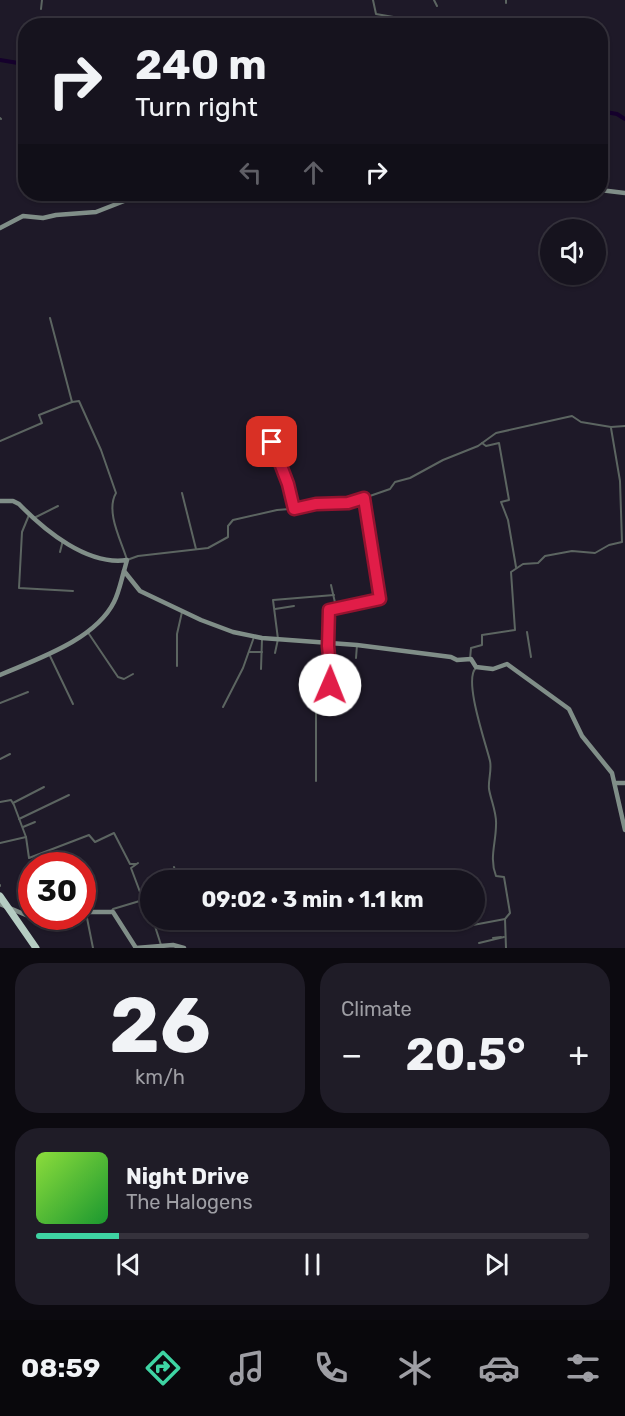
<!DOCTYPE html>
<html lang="en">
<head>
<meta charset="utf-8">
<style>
  :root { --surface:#16131e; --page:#1f1c27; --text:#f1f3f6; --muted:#9e9ea4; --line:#35323c; --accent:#3ed4a3 }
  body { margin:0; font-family:Rubik,sans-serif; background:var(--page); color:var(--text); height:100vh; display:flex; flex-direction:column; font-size:22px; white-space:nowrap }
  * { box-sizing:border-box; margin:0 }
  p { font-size:20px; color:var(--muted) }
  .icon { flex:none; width:33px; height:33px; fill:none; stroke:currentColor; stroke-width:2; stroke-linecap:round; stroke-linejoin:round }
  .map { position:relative; height:948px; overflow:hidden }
  .side { display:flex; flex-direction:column; gap:15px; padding:15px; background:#0c0a10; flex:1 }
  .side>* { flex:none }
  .banner { position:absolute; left:18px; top:18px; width:590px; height:183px; border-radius:24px; box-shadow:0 2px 4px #0004,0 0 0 2px var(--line); background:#16131e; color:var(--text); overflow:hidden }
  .fabs { position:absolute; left:540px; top:219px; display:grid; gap:12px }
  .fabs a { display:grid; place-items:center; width:66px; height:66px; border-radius:50%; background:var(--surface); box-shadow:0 2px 4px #0004,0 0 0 2px var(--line); font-size:30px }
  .speed { position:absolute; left:18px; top:852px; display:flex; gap:12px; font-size:30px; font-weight:700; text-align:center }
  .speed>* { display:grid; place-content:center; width:78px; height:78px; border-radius:50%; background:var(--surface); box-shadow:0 2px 4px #0004,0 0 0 2px var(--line); line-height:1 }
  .speed .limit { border:9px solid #d22; background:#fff; color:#111 }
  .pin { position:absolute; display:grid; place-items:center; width:51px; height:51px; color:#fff; margin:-26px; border-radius:12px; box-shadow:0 3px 9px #0006 }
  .me { position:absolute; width:66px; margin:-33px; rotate:1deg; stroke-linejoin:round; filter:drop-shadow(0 0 4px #0008) }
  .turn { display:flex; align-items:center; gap:21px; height:126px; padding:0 18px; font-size:27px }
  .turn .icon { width:78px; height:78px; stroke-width:2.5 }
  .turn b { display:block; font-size:42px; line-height:51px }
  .lanes { display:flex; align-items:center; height:57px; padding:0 18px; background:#0003; justify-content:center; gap:30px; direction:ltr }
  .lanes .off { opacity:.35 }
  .big { font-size:45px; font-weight:700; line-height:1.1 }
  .side .tile { flex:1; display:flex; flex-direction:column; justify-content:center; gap:9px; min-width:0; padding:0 21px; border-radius:24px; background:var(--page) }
  .side .dial { align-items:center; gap:0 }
  .dial b { font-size:78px; line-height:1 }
  .song { display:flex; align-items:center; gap:18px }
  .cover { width:72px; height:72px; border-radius:9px; background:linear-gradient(135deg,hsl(90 70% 55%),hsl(130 70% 35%)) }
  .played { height:6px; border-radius:3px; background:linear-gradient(90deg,var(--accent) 15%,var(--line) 15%) }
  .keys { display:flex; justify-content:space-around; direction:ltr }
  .heat { display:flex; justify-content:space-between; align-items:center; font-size:33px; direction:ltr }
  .side .tiles { flex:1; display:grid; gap:15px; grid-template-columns:1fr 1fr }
  .tile:last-child { grid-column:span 2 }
  .trip { position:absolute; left:140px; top:870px; width:345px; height:60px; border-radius:30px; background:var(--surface); box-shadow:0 2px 4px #0004,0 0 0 2px var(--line); font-weight:700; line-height:60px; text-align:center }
  .menu { display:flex; height:96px; justify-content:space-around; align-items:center; background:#09080c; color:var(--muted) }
  .menu .icon { width:42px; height:42px }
  .menu .current { color:var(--accent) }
  .menu b { font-size:27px; color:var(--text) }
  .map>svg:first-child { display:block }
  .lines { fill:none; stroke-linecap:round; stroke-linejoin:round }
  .river { stroke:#15002c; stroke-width:4 }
  .street { stroke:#5c6561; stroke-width:2 }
  .secondary { stroke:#808e88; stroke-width:4.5 }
  .highway { stroke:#b5ccc2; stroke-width:7 }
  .route-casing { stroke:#92132f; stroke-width:15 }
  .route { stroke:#e11d48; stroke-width:10 }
</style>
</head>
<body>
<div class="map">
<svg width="625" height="948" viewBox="0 0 625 948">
  <rect width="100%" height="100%" fill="#1e1928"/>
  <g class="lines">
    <g class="river">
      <path d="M225 26H234"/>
      <path d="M0 60 18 63 26 61"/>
      <path d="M600 111 617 114 625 119"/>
    </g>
    <g class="street">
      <path d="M373 0 376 14 411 20 413 26"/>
      <path d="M434 0 437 6"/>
      <path d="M506 0V3"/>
      <path d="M41 9 42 0"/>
      <path d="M0 118 1 119"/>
      <path d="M50 318 72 402 79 401 101 450 116 493C105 512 122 542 127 560L138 556 208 548 228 537V526L233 520 277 510 302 508 316 504 348 503 364 498 390 489 395 482 410 478 443 460 478 446 496 433 572 416 581 422 611 427 625 426"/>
      <path d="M0 441 42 423 39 415 72 402"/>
      <path d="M272 442 288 484 294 509"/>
      <path d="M482 443 486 446 499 443 509 500 501 502 508 520 516 567"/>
      <path d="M182 493 196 549"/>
      <path d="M29 515 22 532 19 588 73 591"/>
      <path d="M34 518 58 506"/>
      <path d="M60 552 63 540"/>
      <path d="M331 585 336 607"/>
      <path d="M275 609 294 606"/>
      <path d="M87 631 118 677 124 679 133 674"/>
      <path d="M527 632 531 657"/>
      <path d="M249 652H262"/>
      <path d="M275 653 278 639 273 600 334 595"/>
      <path d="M50 656 73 704"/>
      <path d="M356 658 357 645"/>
      <path d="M470 659 471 648 482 645V635L515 630 511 572 523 564 538 563 545 556 572 551 595 553 609 545 622 542 620 481 611 428"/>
      <path d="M177 666V634L182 612"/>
      <path d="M476 668C463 679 486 744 490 761 492 770 488 780 489 789 491 801 497 813 496 825 496 843 489 858 496 876L504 877 510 913 505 919 506 948"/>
      <path d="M261 669 262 639"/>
      <path d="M316 677V781"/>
      <path d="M317 685H332"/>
      <path d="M335 690H347"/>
      <path d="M334 693 328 646 329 610 380 599 364 498"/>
      <path d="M0 703 28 692"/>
      <path d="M223 707 243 668 254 637"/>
      <path d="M0 759 10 754"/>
      <path d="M0 802 11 800 14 805 26 837 29 858 89 835 95 842 114 833 130 864H136"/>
      <path d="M13 803 44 787"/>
      <path d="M19 819 69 795"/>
      <path d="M23 827 35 822"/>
      <path d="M0 843 26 837"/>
      <path d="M174 867 178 880"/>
      <path d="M0 885V886"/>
      <path d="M142 896 150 892"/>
      <path d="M143 900 147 913H150"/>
      <path d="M111 912 113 909 143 900 131 868 138 863"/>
      <path d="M86 913 93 948"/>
      <path d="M153 920 161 945"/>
      <path d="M473 925 505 919"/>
      <path d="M493 938 501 937"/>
      <path d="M479 943 504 937"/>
    </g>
    <g class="secondary">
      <path d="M600 190 625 193"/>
      <path d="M0 228 23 216 43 218 56 215 96 212 142 194"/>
      <path d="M0 501H13L19 504C45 531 88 566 127 560L124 571 140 591 201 620 233 632 262 638 357 645 451 657 457 660 471 659 476 667 493 669 507 664 569 709 582 736 612 773 625 830"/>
      <path d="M0 675C37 659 95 640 114 602 119 592 121 581 124 571"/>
      <path d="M616 783H625"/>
      <path d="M0 904 57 928 66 924 69 916"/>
      <path d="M82 912H113L136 948"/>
      <path d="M136 948 173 945 184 948"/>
    </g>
    <path class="highway" d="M0 896 36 948"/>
  </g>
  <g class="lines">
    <g class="route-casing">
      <path id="route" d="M272 442 288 484 294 509 316 504 348 503 364 498 380 599 329 610 328 646 332 685H330"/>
    </g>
    <use href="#route" class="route"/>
  </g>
</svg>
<div class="fabs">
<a><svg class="icon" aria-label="sound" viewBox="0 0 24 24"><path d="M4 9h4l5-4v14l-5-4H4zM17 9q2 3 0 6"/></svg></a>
</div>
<div class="speed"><div class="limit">30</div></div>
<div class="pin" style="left:272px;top:442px;background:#d93025"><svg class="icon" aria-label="arrive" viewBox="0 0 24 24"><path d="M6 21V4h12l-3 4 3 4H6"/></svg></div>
<svg class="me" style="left:330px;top:685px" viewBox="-20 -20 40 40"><circle r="19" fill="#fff"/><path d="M0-13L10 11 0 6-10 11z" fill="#e11d48"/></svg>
<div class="trip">09:02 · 3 min · 1.1 km</div>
<div class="banner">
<div class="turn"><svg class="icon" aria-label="right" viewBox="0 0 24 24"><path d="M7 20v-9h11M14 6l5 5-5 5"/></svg><div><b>240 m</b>Turn right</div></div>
<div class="lanes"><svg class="icon off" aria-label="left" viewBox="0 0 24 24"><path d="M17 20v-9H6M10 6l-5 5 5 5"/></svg><svg class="icon off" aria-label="ahead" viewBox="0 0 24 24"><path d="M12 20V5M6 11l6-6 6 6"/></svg><svg class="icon" aria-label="right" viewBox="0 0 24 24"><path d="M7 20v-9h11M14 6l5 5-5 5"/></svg></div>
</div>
</div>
<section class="side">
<div class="tiles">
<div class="tile dial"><b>26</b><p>km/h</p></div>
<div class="tile"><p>Climate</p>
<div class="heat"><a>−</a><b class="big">20.5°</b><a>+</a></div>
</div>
<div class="tile">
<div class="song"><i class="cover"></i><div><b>Night Drive</b><p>The Halogens</p></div></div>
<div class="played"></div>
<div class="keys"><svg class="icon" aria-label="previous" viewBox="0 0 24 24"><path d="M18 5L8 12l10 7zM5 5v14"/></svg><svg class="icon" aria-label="pause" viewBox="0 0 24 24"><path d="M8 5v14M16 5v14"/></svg><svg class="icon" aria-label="next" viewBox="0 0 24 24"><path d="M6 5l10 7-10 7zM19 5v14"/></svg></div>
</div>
</div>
</section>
<nav class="menu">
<b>08:59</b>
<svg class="icon current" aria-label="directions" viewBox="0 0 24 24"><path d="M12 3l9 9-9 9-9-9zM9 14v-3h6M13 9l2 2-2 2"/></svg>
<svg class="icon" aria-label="music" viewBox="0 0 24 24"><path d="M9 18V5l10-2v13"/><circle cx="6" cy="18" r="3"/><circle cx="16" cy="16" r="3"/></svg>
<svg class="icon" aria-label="phone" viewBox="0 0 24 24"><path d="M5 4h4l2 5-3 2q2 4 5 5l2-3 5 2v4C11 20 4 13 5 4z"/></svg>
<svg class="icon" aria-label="climate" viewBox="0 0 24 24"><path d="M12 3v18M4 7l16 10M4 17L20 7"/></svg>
<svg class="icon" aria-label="car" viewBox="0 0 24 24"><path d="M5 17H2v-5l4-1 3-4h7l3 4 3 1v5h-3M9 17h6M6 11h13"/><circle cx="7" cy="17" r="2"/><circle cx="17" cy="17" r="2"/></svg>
<svg class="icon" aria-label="filters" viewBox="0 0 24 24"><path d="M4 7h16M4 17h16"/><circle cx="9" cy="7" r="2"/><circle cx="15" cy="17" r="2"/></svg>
</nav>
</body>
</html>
